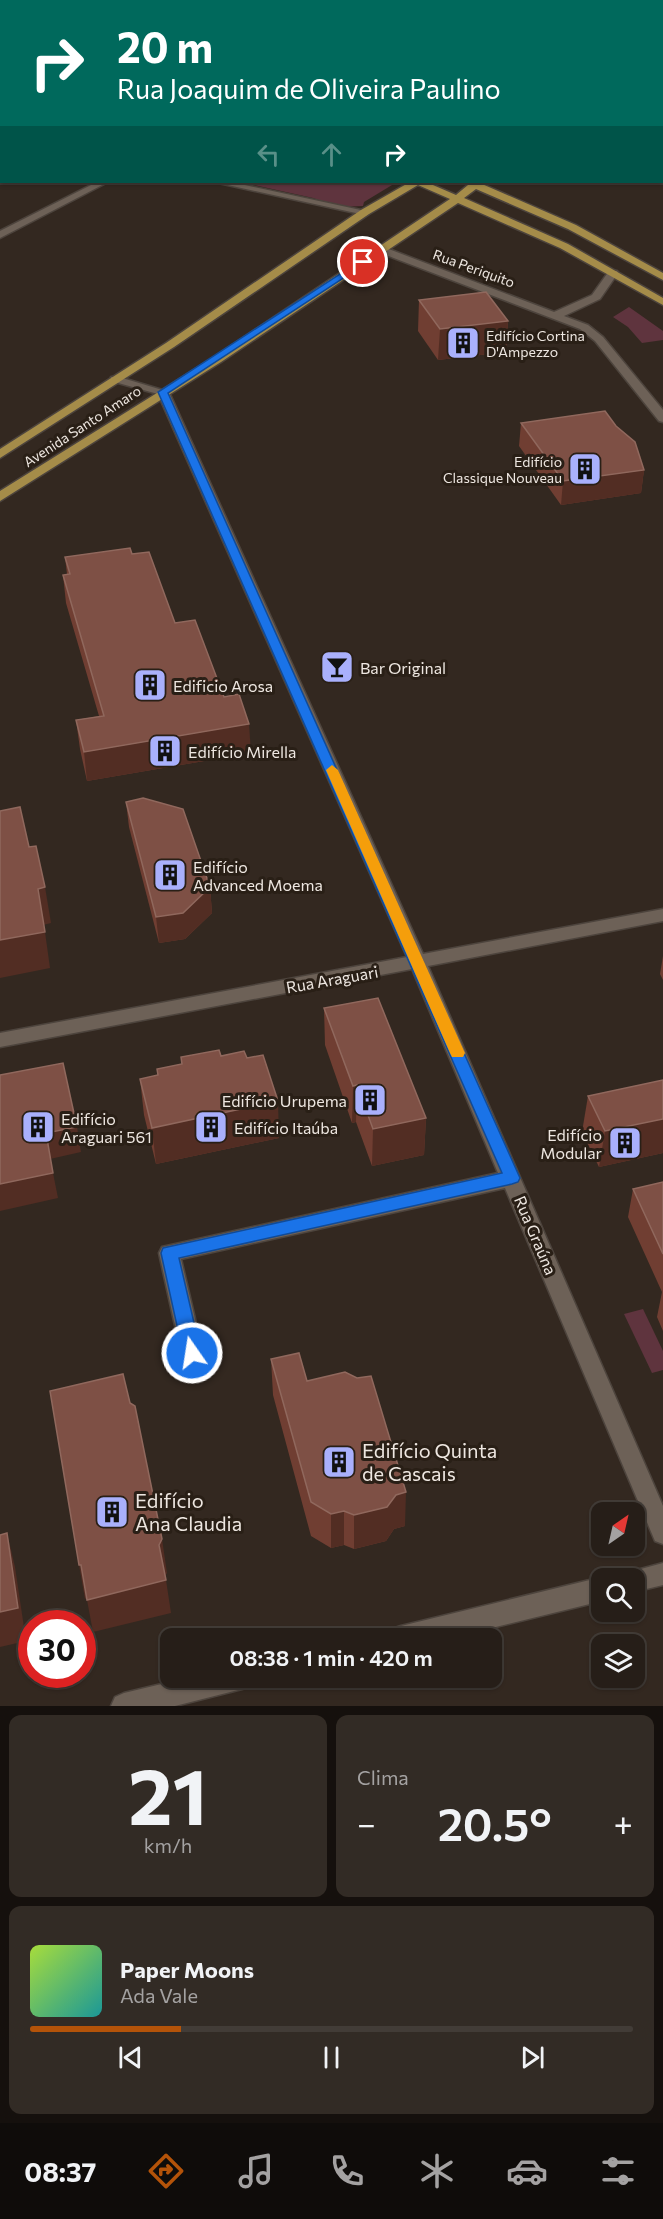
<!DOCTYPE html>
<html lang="pt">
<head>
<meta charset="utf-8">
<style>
  :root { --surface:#261e18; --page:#322b25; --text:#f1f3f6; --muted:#a4a2a2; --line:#423c37; --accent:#b45309 }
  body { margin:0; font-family:Commissioner,sans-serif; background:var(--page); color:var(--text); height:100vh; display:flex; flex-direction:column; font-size:22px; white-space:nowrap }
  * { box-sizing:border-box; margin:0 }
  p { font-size:20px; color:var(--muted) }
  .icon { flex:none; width:33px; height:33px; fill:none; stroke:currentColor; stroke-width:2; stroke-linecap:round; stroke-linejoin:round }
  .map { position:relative; height:1706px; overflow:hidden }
  .details { display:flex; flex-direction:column; gap:9px; padding:9px; background:#15100d; flex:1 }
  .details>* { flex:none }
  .top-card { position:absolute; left:0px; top:0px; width:663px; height:183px; box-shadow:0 2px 4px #0004,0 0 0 2px var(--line); background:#00695c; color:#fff; overflow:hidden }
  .needle { width:39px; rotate:34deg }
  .buttons { position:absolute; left:591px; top:1502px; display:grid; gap:12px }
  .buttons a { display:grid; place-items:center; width:54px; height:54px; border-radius:12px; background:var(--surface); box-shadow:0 2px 4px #0004,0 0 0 2px var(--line); font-size:30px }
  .speed { position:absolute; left:18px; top:1610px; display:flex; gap:12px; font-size:30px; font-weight:700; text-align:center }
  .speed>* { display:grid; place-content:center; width:78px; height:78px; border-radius:50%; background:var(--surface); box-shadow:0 2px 4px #0004,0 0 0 2px var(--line); line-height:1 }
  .speed .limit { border:9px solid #d22; background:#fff; color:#111 }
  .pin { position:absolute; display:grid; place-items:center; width:51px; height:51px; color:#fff; margin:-26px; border:3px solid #fff; border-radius:50%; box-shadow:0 2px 6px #0007 }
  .me { position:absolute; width:66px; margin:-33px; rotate:347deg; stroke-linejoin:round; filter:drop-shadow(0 0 4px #0008) }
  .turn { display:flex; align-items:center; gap:21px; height:126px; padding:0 18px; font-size:27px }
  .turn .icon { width:78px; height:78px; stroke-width:2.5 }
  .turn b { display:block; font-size:42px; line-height:51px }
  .lanes { display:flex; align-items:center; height:57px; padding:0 18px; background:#0003; justify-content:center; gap:30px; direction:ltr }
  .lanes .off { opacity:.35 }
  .big { font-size:45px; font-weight:600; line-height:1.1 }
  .details .card { flex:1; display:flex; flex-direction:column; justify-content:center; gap:9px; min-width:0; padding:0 21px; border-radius:12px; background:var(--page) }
  .details .dial { align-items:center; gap:0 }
  .dial b { font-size:78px; line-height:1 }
  .song { display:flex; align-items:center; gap:18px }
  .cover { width:72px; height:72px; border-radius:9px; background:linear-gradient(135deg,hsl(80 70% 55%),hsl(180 70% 35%)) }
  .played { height:6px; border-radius:3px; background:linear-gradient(90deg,var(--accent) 25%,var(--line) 25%) }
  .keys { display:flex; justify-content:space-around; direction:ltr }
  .heat { display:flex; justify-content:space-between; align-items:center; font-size:33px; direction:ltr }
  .details .tiles { flex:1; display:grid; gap:9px; grid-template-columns:1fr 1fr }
  .card:last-child { grid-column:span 2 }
  .trip { position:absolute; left:160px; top:1628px; width:342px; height:60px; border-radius:12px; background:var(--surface); box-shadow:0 2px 4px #0004,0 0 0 2px var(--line); font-weight:600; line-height:60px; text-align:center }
  .dock { display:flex; height:96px; justify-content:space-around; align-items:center; background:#0f0c0a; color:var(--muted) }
  .dock .icon { width:42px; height:42px }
  .dock .on { color:var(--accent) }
  .dock b { font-size:27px; color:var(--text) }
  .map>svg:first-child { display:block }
  .green { fill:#5f343e }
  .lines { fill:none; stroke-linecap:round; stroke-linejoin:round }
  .minor-casing { stroke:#4d443d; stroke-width:3 }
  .primary-casing { stroke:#4d443d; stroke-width:3 }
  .minor { fill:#6d6157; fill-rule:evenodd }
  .primary { fill:#a58c49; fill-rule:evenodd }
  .wall { fill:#703e32 }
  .shaded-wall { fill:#522d23 }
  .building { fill:#7e5045; stroke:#90685d; stroke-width:1.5 }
  .route { fill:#1a73e8; stroke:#114b97; stroke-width:1.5 }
  .slow { fill:#f59e0b }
  .labels { text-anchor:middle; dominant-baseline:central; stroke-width:6; stroke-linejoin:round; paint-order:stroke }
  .far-street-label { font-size:14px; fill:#eee7e1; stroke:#291f16 }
  .far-poi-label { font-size:14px; fill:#eee7e1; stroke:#291f16; text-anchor:start }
  .poi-label { font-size:16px; fill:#eee7e1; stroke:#291f16; text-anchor:start }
  .street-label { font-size:16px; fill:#eee7e1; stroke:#291f16 }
  .near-poi-label { font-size:20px; fill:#eee7e1; stroke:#291f16; text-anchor:start }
</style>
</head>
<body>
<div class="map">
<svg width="663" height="1706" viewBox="0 0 663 1706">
  <rect width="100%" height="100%" fill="#332820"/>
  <g class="green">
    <path d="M241 182H397L364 202 363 206 339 207 313 198Z"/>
    <path d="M629 307 663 331V340L642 343 628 327 613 317Z"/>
    <path d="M643 1309 663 1351V1370L652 1373 624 1314Z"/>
  </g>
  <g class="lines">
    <g class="minor-casing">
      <g id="minor">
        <path d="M48 0H58L46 2Z"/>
        <path d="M137 0H147L135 2Z"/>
        <path d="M156 0H167L169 2H157Z"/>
        <rect x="0" y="17" width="2" height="4"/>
        <path d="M662 161H663V168L662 167Z"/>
        <path d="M97 182H108L0 238V231Z"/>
        <path d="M214 182H231L370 212 365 215Z"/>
        <path d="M378 248H386L554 312 592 295 609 271H617L618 273 600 299 564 316 588 325 603 337 663 410V422L659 421 595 341 580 329 378 252Z"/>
        <path d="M111 377H119L169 392 423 954 663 909V921L428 966 663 1506V1544L655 1541 505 1188 181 1259 203 1353 200 1360 192 1362 184 1360 181 1353 159 1253 162 1247 498 1173 412 969 0 1047V1033L407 957 158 394 111 381Z"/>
        <path d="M663 1563V1585L634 1592V1578H623L626 1573Z"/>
        <path d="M602 1577V1601L450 1638H389L392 1629 401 1626Z"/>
        <path d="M191 1677H254L251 1686 242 1689 175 1706H111L115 1697 124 1693Z"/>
      </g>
    </g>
    <g class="primary-casing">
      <g id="primary">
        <path d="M0 63 2 64V69H0Z"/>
        <path d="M663 81V87H662V82Z"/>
        <rect x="0" y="85" width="2" height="6"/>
        <rect x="662" y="106" width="1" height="6"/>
        <path d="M410 182H426L456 195 468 185 464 182H484L482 184 576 225 663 273V280L568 229 476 189 464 198 568 244 663 298V305L560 248 458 203 221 362 0 501V491L213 358 450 199 418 185 369 214 174 347 0 458V449L166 343 361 210Z"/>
      </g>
    </g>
    <use href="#minor" class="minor"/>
    <use href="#primary" class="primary"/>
  </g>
  <g class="wall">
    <path d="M419 300 508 321 506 352 438 360 418 331Z"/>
    <path d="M521 423 644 470 641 493 561 505 519 446Z"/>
    <path d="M132 554 175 623 224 697 251 753 87 781 80 749 76 720 99 716 66 603 63 575 67 574 65 557Z"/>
    <path d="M126 802 210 887 212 913 185 939 159 943 129 827Z"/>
    <path d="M663 956V980L660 974Z"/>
    <path d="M324 1008 426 1118 424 1155 372 1166 356 1122 352 1123 325 1045Z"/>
    <path d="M221 1056 279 1138 156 1164 144 1115 140 1079 157 1076V1069L182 1064 181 1057Z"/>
    <path d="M663 1080V1153L599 1167 582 1132 588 1096Z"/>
    <path d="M663 1182V1331L657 1317 662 1292 628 1217 633 1189Z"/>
    <path d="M271 1359 307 1381 405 1526 394 1529 386 1541 354 1549 344 1545 331 1548 311 1536 273 1395Z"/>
  </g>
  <g class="shaded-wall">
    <path d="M0 141H2V161L0 162Z"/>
    <path d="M508 321 506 352 438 360 440 329Z"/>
    <path d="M644 470 641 493 561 505 563 481Z"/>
    <path d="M249 724 251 753 87 781 84 752Z"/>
    <path d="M45 887 51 923 43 925 38 889Z"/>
    <path d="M210 887 212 913 185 939 159 943 156 917Z"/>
    <path d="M45 932 50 968 0 978V940Z"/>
    <path d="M357 1085 356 1122 352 1123 353 1086Z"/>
    <path d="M278 1101 279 1138 156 1164 152 1128Z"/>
    <path d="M426 1118 424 1155 372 1166 373 1129Z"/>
    <path d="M663 1119V1153L599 1167 605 1131Z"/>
    <path d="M77 1127 81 1152 50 1159 46 1133Z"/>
    <path d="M53 1173 58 1198 0 1211V1184Z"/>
    <path d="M406 1492 405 1526 394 1529 386 1541 354 1549V1515L396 1495Z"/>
    <path d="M344 1511V1545L331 1548V1514Z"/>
    <path d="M7 1533 15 1567 26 1641 0 1647V1612Z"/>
    <path d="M162 1539 167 1573 163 1579 159 1545Z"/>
    <path d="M79 1565H81L87 1598 85 1599Z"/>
    <path d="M166 1580 171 1613 93 1632 87 1600Z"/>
  </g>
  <g class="building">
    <path d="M2 119V141H0V120Z"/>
    <path d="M486 292 508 321 440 329 419 300Z"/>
    <path d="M605 411 616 426 635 442 644 470 563 481 521 423Z"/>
    <path d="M130 548 132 554 149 552 175 623 195 620 224 697 239 694 249 724 84 752 76 720 104 716 63 575 70 574 65 557Z"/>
    <path d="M143 798 183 809 210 887 183 913 156 917 126 802Z"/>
    <path d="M20 807 29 847 36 846 45 887 38 889 45 932 0 940V811Z"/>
    <path d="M378 998 426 1118 373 1129 357 1085 353 1086 324 1008Z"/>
    <path d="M219 1050 221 1056 244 1051 247 1058 263 1055 278 1101 152 1128 140 1079 158 1075 157 1069 182 1064 181 1057Z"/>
    <path d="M63 1063 77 1127 46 1133 53 1173 0 1184V1075Z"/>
    <path d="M663 1080V1119L605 1131 588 1096Z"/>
    <path d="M663 1182V1254L633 1189Z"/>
    <path d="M299 1353 307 1381 345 1372 357 1378 371 1376 406 1492 396 1495 387 1507 354 1515 344 1511 331 1514 311 1502 271 1359Z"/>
    <path d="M123 1374 130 1403 135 1406 162 1539 159 1545 166 1580 87 1600 81 1565H79L50 1391Z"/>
    <path d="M7 1533 18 1608 0 1612V1535Z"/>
  </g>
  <path class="route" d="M360 261 368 262 168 393 520 1178 518 1182 512 1184 179 1258 201 1353 198 1359 192 1361 186 1359 183 1353 161 1253 163 1248 502 1173 158 392Z"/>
  <path class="slow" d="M332 765 338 770 465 1053 463 1057H452L450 1053 326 770Z"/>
  <defs>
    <g id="building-square" transform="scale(1.725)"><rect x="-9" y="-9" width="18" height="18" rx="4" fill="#a9b0fc" stroke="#291f16"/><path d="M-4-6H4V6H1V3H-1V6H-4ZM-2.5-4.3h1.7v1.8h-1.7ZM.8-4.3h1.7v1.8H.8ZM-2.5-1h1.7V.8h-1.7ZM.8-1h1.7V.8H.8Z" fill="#111"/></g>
    <g id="bar-square" transform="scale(1.725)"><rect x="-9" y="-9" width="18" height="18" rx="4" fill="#a9b0fc" stroke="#291f16"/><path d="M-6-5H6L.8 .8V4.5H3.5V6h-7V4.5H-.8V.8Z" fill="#111"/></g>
  </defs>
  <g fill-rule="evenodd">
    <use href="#building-square" x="463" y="343"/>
    <use href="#building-square" x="585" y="469"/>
    <use href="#bar-square" x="337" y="667"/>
    <use href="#building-square" x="150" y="685"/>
    <use href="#building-square" x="165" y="751"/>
    <use href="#building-square" x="170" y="875"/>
    <use href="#building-square" x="370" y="1100"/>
    <use href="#building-square" x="38" y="1127"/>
    <use href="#building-square" x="211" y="1127"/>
    <use href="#building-square" x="625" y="1143"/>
    <use href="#building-square" x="339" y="1462"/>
    <use href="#building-square" x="112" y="1512"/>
  </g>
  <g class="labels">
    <g class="far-street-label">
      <text transform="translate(474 268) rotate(20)">Rua Periquito</text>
      <text transform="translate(82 426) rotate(-33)">Avenida Santo Amaro</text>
    </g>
    <g class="far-poi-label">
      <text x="486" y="335">Edifício Cortina<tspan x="486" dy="16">D'Ampezzo</tspan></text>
      <text x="562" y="461" text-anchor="end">Edifício<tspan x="562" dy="16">Classique Nouveau</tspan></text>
    </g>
    <g class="poi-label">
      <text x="360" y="667">Bar Original</text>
      <text x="173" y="685">Edificio Arosa</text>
      <text x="188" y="751">Edifício Mirella</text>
      <text x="193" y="866">Edifício<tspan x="193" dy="18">Advanced Moema</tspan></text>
      <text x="347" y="1100" text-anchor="end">Edifício Urupema</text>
      <text x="61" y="1118">Edifício<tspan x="61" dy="18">Araguari 561</tspan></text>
      <text x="234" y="1127">Edifício Itaúba</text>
      <text x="602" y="1134" text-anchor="end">Edifício<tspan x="602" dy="18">Modular</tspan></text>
    </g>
    <g class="street-label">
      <text transform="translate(332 979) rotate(-10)">Rua Araguari</text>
      <text transform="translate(536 1235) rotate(67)">Rua Graúna</text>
    </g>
    <g class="near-poi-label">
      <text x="362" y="1450">Edifício Quinta<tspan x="362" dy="23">de Cascais</tspan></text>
      <text x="135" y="1500">Edifício<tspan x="135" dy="23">Ana Claudia</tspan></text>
    </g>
  </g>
</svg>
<div class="buttons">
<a><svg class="needle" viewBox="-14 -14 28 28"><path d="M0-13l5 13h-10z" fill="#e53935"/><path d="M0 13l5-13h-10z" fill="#a4a2a2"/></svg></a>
<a><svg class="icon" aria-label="search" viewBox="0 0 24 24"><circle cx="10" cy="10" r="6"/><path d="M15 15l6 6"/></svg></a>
<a><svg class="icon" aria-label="layers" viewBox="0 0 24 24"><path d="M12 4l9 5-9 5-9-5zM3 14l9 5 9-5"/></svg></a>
</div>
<div class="speed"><div class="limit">30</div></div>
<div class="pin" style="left:363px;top:262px;background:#d93025"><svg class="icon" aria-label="arrive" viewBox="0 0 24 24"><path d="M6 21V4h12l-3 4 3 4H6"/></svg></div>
<svg class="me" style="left:192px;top:1353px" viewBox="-20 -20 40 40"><circle r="17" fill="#1a73e8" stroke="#fff" stroke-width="3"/><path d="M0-11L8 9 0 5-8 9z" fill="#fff"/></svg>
<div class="trip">08:38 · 1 min · 420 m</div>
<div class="top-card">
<div class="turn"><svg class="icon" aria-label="right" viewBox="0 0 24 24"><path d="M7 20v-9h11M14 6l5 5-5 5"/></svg><div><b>20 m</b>Rua Joaquim de Oliveira Paulino</div></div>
<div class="lanes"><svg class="icon off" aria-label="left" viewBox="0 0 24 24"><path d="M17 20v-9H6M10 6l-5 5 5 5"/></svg><svg class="icon off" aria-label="ahead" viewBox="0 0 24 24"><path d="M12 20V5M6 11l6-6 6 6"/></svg><svg class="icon" aria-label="right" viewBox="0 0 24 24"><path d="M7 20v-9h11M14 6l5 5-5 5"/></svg></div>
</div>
</div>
<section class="details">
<div class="tiles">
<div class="card dial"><b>21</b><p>km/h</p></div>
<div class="card"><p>Clima</p>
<div class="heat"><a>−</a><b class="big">20.5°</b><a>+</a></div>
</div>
<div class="card">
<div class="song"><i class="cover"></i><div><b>Paper Moons</b><p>Ada Vale</p></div></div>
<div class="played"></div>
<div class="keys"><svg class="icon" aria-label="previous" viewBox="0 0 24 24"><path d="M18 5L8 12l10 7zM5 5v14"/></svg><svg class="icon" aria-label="pause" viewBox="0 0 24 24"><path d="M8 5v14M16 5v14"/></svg><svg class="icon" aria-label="next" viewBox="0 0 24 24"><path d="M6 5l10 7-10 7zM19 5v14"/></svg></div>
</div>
</div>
</section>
<nav class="dock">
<b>08:37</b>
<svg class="icon on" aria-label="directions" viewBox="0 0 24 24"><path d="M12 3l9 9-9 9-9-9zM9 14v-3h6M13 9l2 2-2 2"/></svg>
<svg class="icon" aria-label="music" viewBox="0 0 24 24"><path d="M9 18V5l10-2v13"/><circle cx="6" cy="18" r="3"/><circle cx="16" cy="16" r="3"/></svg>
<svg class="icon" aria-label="phone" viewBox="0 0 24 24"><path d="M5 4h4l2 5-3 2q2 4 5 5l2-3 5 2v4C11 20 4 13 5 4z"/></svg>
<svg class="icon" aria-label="climate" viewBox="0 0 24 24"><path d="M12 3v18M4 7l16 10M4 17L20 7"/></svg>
<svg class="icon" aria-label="car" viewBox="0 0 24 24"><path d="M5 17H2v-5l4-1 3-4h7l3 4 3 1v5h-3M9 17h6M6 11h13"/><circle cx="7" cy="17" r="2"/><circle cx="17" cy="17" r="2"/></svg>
<svg class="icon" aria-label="filters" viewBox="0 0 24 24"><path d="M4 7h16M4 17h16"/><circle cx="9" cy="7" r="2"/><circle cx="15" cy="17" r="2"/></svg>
</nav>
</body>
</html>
